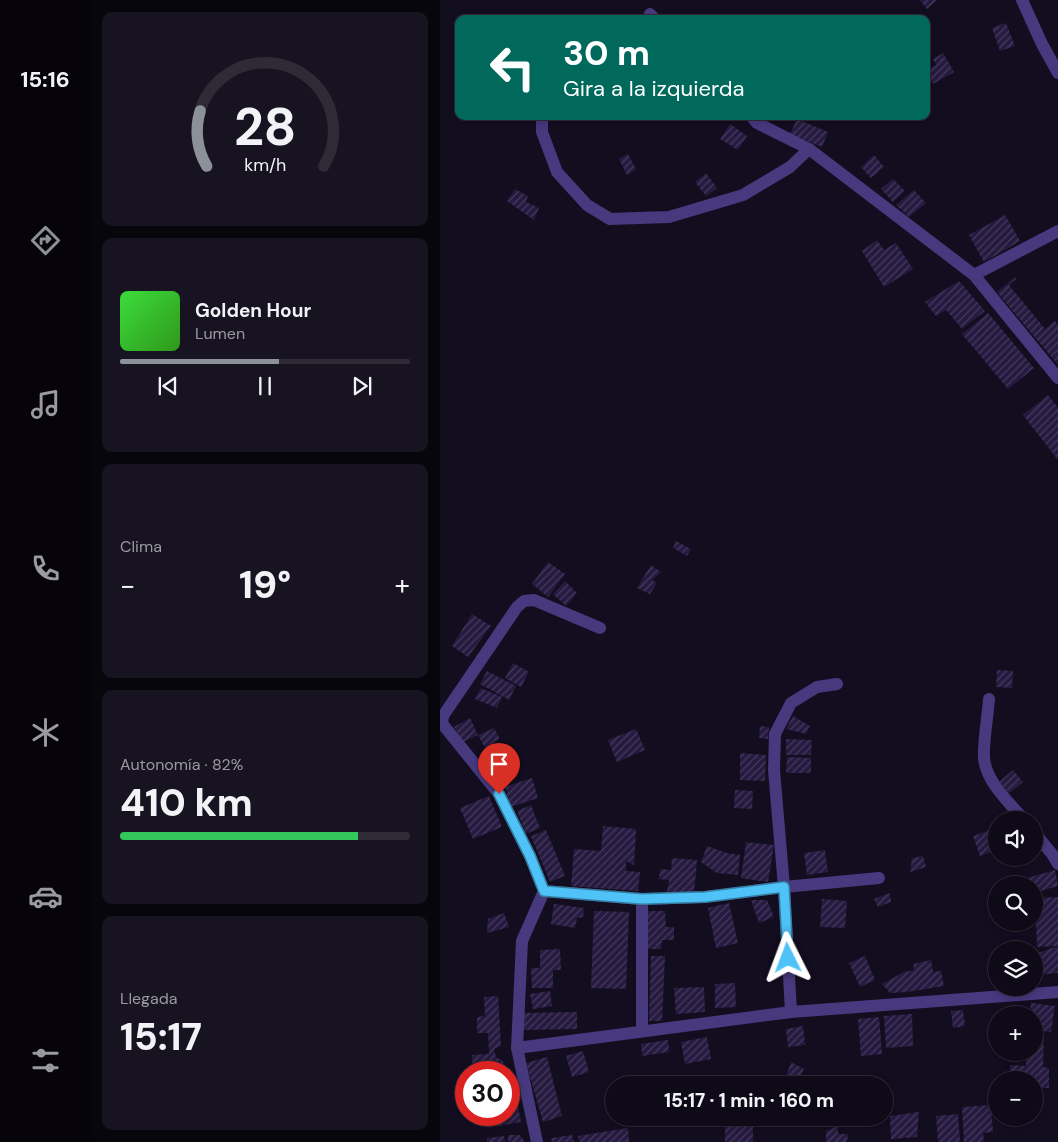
<!DOCTYPE html>
<html lang="es">
<head>
<meta charset="utf-8">
<style>
  :root { --surface:#0e0a18; --page:#171321; --text:#f1f3f6; --muted:#9b9aa2; --line:#2e2b37; --accent:#8c9099 }
  body { margin:0; font-family:"DM Sans",sans-serif; background:var(--page); color:var(--text); height:100vh; display:flex; flex-direction:column; font-size:19px; white-space:nowrap }
  * { box-sizing:border-box; margin:0 }
  p { font-size:16px; color:var(--muted) }
  .icon { flex:none; width:28px; height:28px; fill:none; stroke:currentColor; stroke-width:2; stroke-linecap:round; stroke-linejoin:round }
  .map { position:relative; flex:1; overflow:hidden }
  .details { display:flex; flex-direction:column; gap:12px; padding:12px; background:#08060d; width:350px }
  .details>* { flex:none }
  .guide { position:absolute; left:15px; top:15px; width:475px; height:105px; border-radius:10px; box-shadow:0 2px 8px #0003,0 0 0 1px var(--line); background:#00695c; color:#fff; overflow:hidden }
  .tools { position:absolute; left:548px; top:811px; display:grid; gap:10px }
  .tools a { display:grid; place-items:center; width:55px; height:55px; border-radius:50%; background:var(--surface); box-shadow:0 2px 8px #0003,0 0 0 1px var(--line); font-size:25px }
  .speed { position:absolute; left:15px; top:1061px; display:flex; gap:10px; font-size:25px; font-weight:700; text-align:center }
  .speed>* { display:grid; place-content:center; width:65px; height:65px; border-radius:50%; background:var(--surface); box-shadow:0 2px 8px #0003,0 0 0 1px var(--line); line-height:1 }
  .speed .limit { border:8px solid #d22; background:#fff; color:#111 }
  .pin { position:absolute; display:grid; place-items:center; width:42px; height:42px; color:#fff; margin:-51px -21px; border-radius:50% 50% 50% 0; rotate:-45deg; box-shadow:0 0 5px #0007 }
  .pin .icon { rotate:45deg }
  .me { position:absolute; width:55px; margin:-28px; rotate:357deg; stroke-linejoin:round; filter:drop-shadow(0 0 4px #0008) }
  .turn { display:flex; align-items:center; gap:18px; height:105px; padding:0 25px; font-size:22px }
  .turn .icon { width:65px; height:65px; stroke-width:2.5 }
  .turn b { display:block; font-size:35px; line-height:42px }
  .big { font-size:38px; font-weight:800; line-height:1.1 }
  .details .widget { flex:1; display:flex; flex-direction:column; justify-content:center; gap:8px; min-width:0; padding:0 18px; border-radius:10px; background:var(--page) }
  .details .dial { align-items:center; gap:0 }
  .dial svg { height:130px; overflow:visible; fill:none; stroke:var(--line); stroke-width:7; stroke-linecap:round; text-anchor:middle }
  .dial text { fill:var(--text); stroke:none }
  .song { display:flex; align-items:center; gap:15px }
  .cover { width:60px; height:60px; border-radius:8px; background:linear-gradient(135deg,hsl(120 70% 55%),hsl(110 70% 35%)) }
  .played { height:5px; border-radius:2px; background:linear-gradient(90deg,var(--accent) 55%,var(--line) 55%) }
  .keys { display:flex; justify-content:space-around; direction:ltr }
  .heat { display:flex; justify-content:space-between; align-items:center; font-size:28px; direction:ltr }
  .charge { height:8px; border-radius:4px; background:linear-gradient(90deg,#34c759 82%,var(--line) 0) }
  .trip { position:absolute; left:165px; top:1076px; width:288px; height:50px; border-radius:25px; background:var(--surface); box-shadow:0 2px 8px #0003,0 0 0 1px var(--line); font-weight:800; line-height:50px; text-align:center }
  main { display:flex; flex:1; min-height:0 }
  .tab-bar { display:flex; flex-direction:column; width:90px; justify-content:space-around; align-items:center; background:#06040a; color:var(--muted) }
  .tab-bar .icon { width:35px; height:35px }
  .tab-bar .active { color:var(--accent) }
  .tab-bar b { font-size:22px; color:var(--text) }
  .map>svg:first-child { display:block }
  .building { fill:url(#building-hatch) }
  .lines { fill:none; stroke-linecap:round; stroke-linejoin:round }
  .minor { stroke:#46397e; stroke-width:12 }
  .route-casing { stroke:#337fa1; stroke-width:12 }
  .route { stroke:#4fc3f7; stroke-width:9 }
</style>
</head>
<body>
<main>
<nav class="tab-bar">
<b>15:16</b>
<svg class="icon active" aria-label="directions" viewBox="0 0 24 24"><path d="M12 3l9 9-9 9-9-9zM9 14v-3h6M13 9l2 2-2 2"/></svg>
<svg class="icon" aria-label="music" viewBox="0 0 24 24"><path d="M9 18V5l10-2v13"/><circle cx="6" cy="18" r="3"/><circle cx="16" cy="16" r="3"/></svg>
<svg class="icon" aria-label="phone" viewBox="0 0 24 24"><path d="M5 4h4l2 5-3 2q2 4 5 5l2-3 5 2v4C11 20 4 13 5 4z"/></svg>
<svg class="icon" aria-label="climate" viewBox="0 0 24 24"><path d="M12 3v18M4 7l16 10M4 17L20 7"/></svg>
<svg class="icon" aria-label="car" viewBox="0 0 24 24"><path d="M5 17H2v-5l4-1 3-4h7l3 4 3 1v5h-3M9 17h6M6 11h13"/><circle cx="7" cy="17" r="2"/><circle cx="17" cy="17" r="2"/></svg>
<svg class="icon" aria-label="filters" viewBox="0 0 24 24"><path d="M4 7h16M4 17h16"/><circle cx="9" cy="7" r="2"/><circle cx="15" cy="17" r="2"/></svg>
</nav>
<section class="details">
<div class="widget dial"><svg viewBox="0 0 100 80">
<path d="M14 69A42 42 0 1 1 86 69"/>
<path d="M14 69A42 42 0 0 1 10 35" stroke="#8c9099"/>
<text x="50" y="56" font-size="32" font-weight="700">28</text>
<text x="50" y="72" font-size="11">km/h</text>
</svg></div>
<div class="widget">
<div class="song"><i class="cover"></i><div><b>Golden Hour</b><p>Lumen</p></div></div>
<div class="played"></div>
<div class="keys"><svg class="icon" aria-label="previous" viewBox="0 0 24 24"><path d="M18 5L8 12l10 7zM5 5v14"/></svg><svg class="icon" aria-label="pause" viewBox="0 0 24 24"><path d="M8 5v14M16 5v14"/></svg><svg class="icon" aria-label="next" viewBox="0 0 24 24"><path d="M6 5l10 7-10 7zM19 5v14"/></svg></div>
</div>
<div class="widget"><p>Clima</p>
<div class="heat"><a>−</a><b class="big">19°</b><a>+</a></div>
</div>
<div class="widget"><p>Autonomía · 82%</p><b class="big">410 km</b><div class="charge"></div></div>
<div class="widget"><p>Llegada</p><b class="big">15:17</b></div>
</section>
<div class="map">
<svg width="618" height="1142" viewBox="0 0 618 1142">
  <defs>
    <pattern id="building-hatch" width="6" height="6" patternUnits="userSpaceOnUse" patternTransform="scale(1.25)"><rect width="6" height="6" fill="#271a40"/><path d="M-1 1l2-2M0 6l6-6M5 7l2-2" fill="none" stroke="#463a5d"/></pattern>
  </defs>
  <rect width="100%" height="100%" fill="#130d20"/>
  <g class="building">
    <path d="M480 0H497L487 9Z"/>
    <path d="M566 23 575 46 560 51 552 28Z"/>
    <path d="M503 53 514 72 493 84 486 71 496 65 493 59Z"/>
    <path d="M357 119 388 132 382 147 350 134Z"/>
    <path d="M290 124 307 136 298 150 280 139Z"/>
    <path d="M188 154 196 169 187 175 179 159Z"/>
    <path d="M434 155 444 167 431 178 421 167Z"/>
    <path d="M266 173 277 188 266 196 255 182Z"/>
    <path d="M453 179 465 191 453 202 441 189Z"/>
    <path d="M75 189 88 196 86 202 99 208 94 220 67 201Z"/>
    <path d="M474 190 486 203 469 217 456 205Z"/>
    <path d="M565 215 580 241 544 262 529 235Z"/>
    <path d="M437 240 444 250 456 243 473 269 444 287 422 251Z"/>
    <path d="M575 277 576 279 569 285 605 329 615 321 618 325V365L557 292Z"/>
    <path d="M519 281 545 311 522 329 506 310 496 316 485 302Z"/>
    <path d="M548 313 594 368 568 389 522 334Z"/>
    <path d="M608 395 618 408V460L583 415Z"/>
    <path d="M236 541 251 549 247 556 233 548Z"/>
    <path d="M108 562 125 574 108 597 92 584Z"/>
    <path d="M211 565 221 572 212 580 217 583 210 594 197 588Z"/>
    <path d="M125 581 137 593 126 606 113 594Z"/>
    <path d="M32 614 51 626 28 657 12 646Z"/>
    <path d="M73 663 89 672 81 687 65 678Z"/>
    <path d="M557 670 573 671 572 688 556 687Z"/>
    <path d="M47 671 76 686 69 700 40 684Z"/>
    <path d="M41 688 62 697 57 708 35 699Z"/>
    <path d="M353 716 370 726 366 734 346 729Z"/>
    <path d="M30 718 38 735 23 742 14 727Z"/>
    <path d="M320 726 329 727 328 739 319 738Z"/>
    <path d="M54 728 60 739 45 748 38 735Z"/>
    <path d="M196 729 205 750 177 762 168 740Z"/>
    <path d="M346 739 372 740 371 755H346Z"/>
    <path d="M56 750 73 778 60 786 43 759Z"/>
    <path d="M300 753 326 755 325 781 300 780Z"/>
    <path d="M347 757 371 758V773H346Z"/>
    <path d="M573 770 583 782 569 793 559 782Z"/>
    <path d="M92 778 98 798 71 807 65 787Z"/>
    <path d="M295 790 313 791 312 809 294 808Z"/>
    <path d="M49 796 62 827 33 839 20 808Z"/>
    <path d="M91 805 100 828 86 834 77 811Z"/>
    <path d="M163 826 196 829 194 865 186 861V871L200 872 198 891 131 886 134 849 161 851Z"/>
    <path d="M556 828V850L540 856 533 836Z"/>
    <path d="M106 830 125 876 110 882 91 836Z"/>
    <path d="M306 842 334 845 328 882 301 878Z"/>
    <path d="M267 846 287 853 300 855 298 875 277 873 261 862Z"/>
    <path d="M385 850 388 872 367 875 364 853Z"/>
    <path d="M483 856 486 867 470 872 472 858Z"/>
    <path d="M232 858 257 860 254 894 226 897 229 880 219 879 220 869 231 870Z"/>
    <path d="M615 870 618 886 594 893V885H578L577 881Z"/>
    <path d="M450 893 451 902 438 907 434 899Z"/>
    <path d="M618 897V946L597 947 595 898Z"/>
    <path d="M382 899 407 901 405 928 380 927Z"/>
    <path d="M311 900H327L334 917 319 923Z"/>
    <path d="M289 903 298 943 276 948 268 908Z"/>
    <path d="M114 904 144 908 143 917 137 918 135 928 111 924Z"/>
    <path d="M154 911 189 912 186 989 151 988Z"/>
    <path d="M208 911H225L226 927H234V940H222L221 949H207Z"/>
    <path d="M64 913 69 927 47 933 48 919Z"/>
    <path d="M618 946V973L598 975 595 954Z"/>
    <path d="M120 949 121 970H113V988H92L91 968H100V950Z"/>
    <path d="M211 956H225L222 1021H209Z"/>
    <path d="M425 956 435 980 420 987 409 963Z"/>
    <path d="M491 960 493 972 501 971 504 986 467 992 450 993 442 984 464 972 474 970 473 964Z"/>
    <path d="M295 983 296 1007 275 1008V984Z"/>
    <path d="M264 987 265 1012 236 1014 234 988Z"/>
    <path d="M110 991 112 1006 93 1009 90 994Z"/>
    <path d="M58 996 61 1046 54 1049 56 1057 63 1061 64 1072H33L32 1055 49 1054 48 1033H37V1017L45 1016 44 997Z"/>
    <path d="M591 1003 615 1006 611 1032 594 1030V1015H590Z"/>
    <path d="M523 1010 525 1026 513 1028 511 1011Z"/>
    <path d="M137 1012V1029L83 1030V1013Z"/>
    <path d="M472 1014 473 1046 446 1048 444 1016Z"/>
    <path d="M439 1017 442 1054 421 1056 418 1019Z"/>
    <path d="M363 1026 365 1045 348 1047 346 1029Z"/>
    <path d="M267 1037 271 1059 245 1064 241 1042Z"/>
    <path d="M594 1038 604 1039 603 1067 609 1068V1088H594V1080H570V1065L586 1066 587 1052H594Z"/>
    <path d="M228 1040 229 1052 202 1056 201 1044Z"/>
    <path d="M143 1051 149 1072 132 1077 126 1056Z"/>
    <path d="M107 1057 122 1116 103 1122 86 1063Z"/>
    <path d="M351 1062 364 1069 359 1081 345 1079Z"/>
    <path d="M77 1100 81 1122 46 1128 44 1115H69V1102Z"/>
    <path d="M551 1105 553 1132 543 1133 544 1142H524L522 1107Z"/>
    <path d="M479 1112 477 1137 451 1139 450 1116Z"/>
    <path d="M518 1114 520 1142H498L496 1116Z"/>
    <path d="M398 1126V1134H408L407 1142H386V1131Z"/>
    <rect x="285" y="1127" width="28" height="15"/>
    <path d="M188 1128 189 1142H139L138 1136Z"/>
    <path d="M68 1135H80L85 1142H68Z"/>
    <path d="M132 1135 134 1142H112L111 1138Z"/>
    <path d="M64 1136 65 1142H47V1138Z"/>
  </g>
  <g class="lines">
    <g class="minor">
      <path d="M582 0 602 44 618 73"/>
      <path d="M210 14 215 19"/>
      <path d="M102 116V132L117 172 147 205 170 219 229 217 303 195 350 167 369 149"/>
      <path d="M311 116 317 123 369 149 534 275 618 378"/>
      <path d="M534 275 618 231"/>
      <path d="M549 699C548 715 543 742 544 758 546 782 569 802 584 820"/>
      <path d="M0 721 59 794 90 856 104 891 82 941 77 1048 97 1142"/>
      <path d="M2 723 3 716 77 607 84 601 94 600 160 628"/>
      <path d="M594 832 612 854 618 864"/>
      <path d="M104 891 202 899 265 897 344 887 439 878"/>
      <path d="M351 1012 344 887 334 770 335 734 351 703 377 687 397 684"/>
      <path d="M202 1031V899"/>
      <path d="M77 1048 351 1012 618 992"/>
    </g>
  </g>
  <g class="lines">
    <g class="route-casing">
      <path id="route" d="M59 794 90 856 104 891 202 899 265 897 344 887 348 958"/>
    </g>
    <use href="#route" class="route"/>
  </g>
</svg>
<div class="tools">
<a><svg class="icon" aria-label="sound" viewBox="0 0 24 24"><path d="M4 9h4l5-4v14l-5-4H4zM17 9q2 3 0 6"/></svg></a>
<a><svg class="icon" aria-label="search" viewBox="0 0 24 24"><circle cx="10" cy="10" r="6"/><path d="M15 15l6 6"/></svg></a>
<a><svg class="icon" aria-label="layers" viewBox="0 0 24 24"><path d="M12 4l9 5-9 5-9-5zM3 14l9 5 9-5"/></svg></a>
<a>+</a>
<a>−</a>
</div>
<div class="speed"><div class="limit">30</div></div>
<div class="pin" style="left:59px;top:794px;background:#d93025"><svg class="icon" aria-label="arrive" viewBox="0 0 24 24"><path d="M6 21V4h12l-3 4 3 4H6"/></svg></div>
<svg class="me" style="left:348px;top:958px" viewBox="-20 -20 40 40"><path d="M0-17L14 15 0 8-14 15z" fill="#4fc3f7" stroke="#fff" stroke-width="4"/></svg>
<div class="trip">15:17 · 1 min · 160 m</div>
<div class="guide">
<div class="turn"><svg class="icon" aria-label="left" viewBox="0 0 24 24"><path d="M17 20v-9H6M10 6l-5 5 5 5"/></svg><div><b>30 m</b>Gira a la izquierda</div></div>
</div>
</div>
</main>
</body>
</html>
